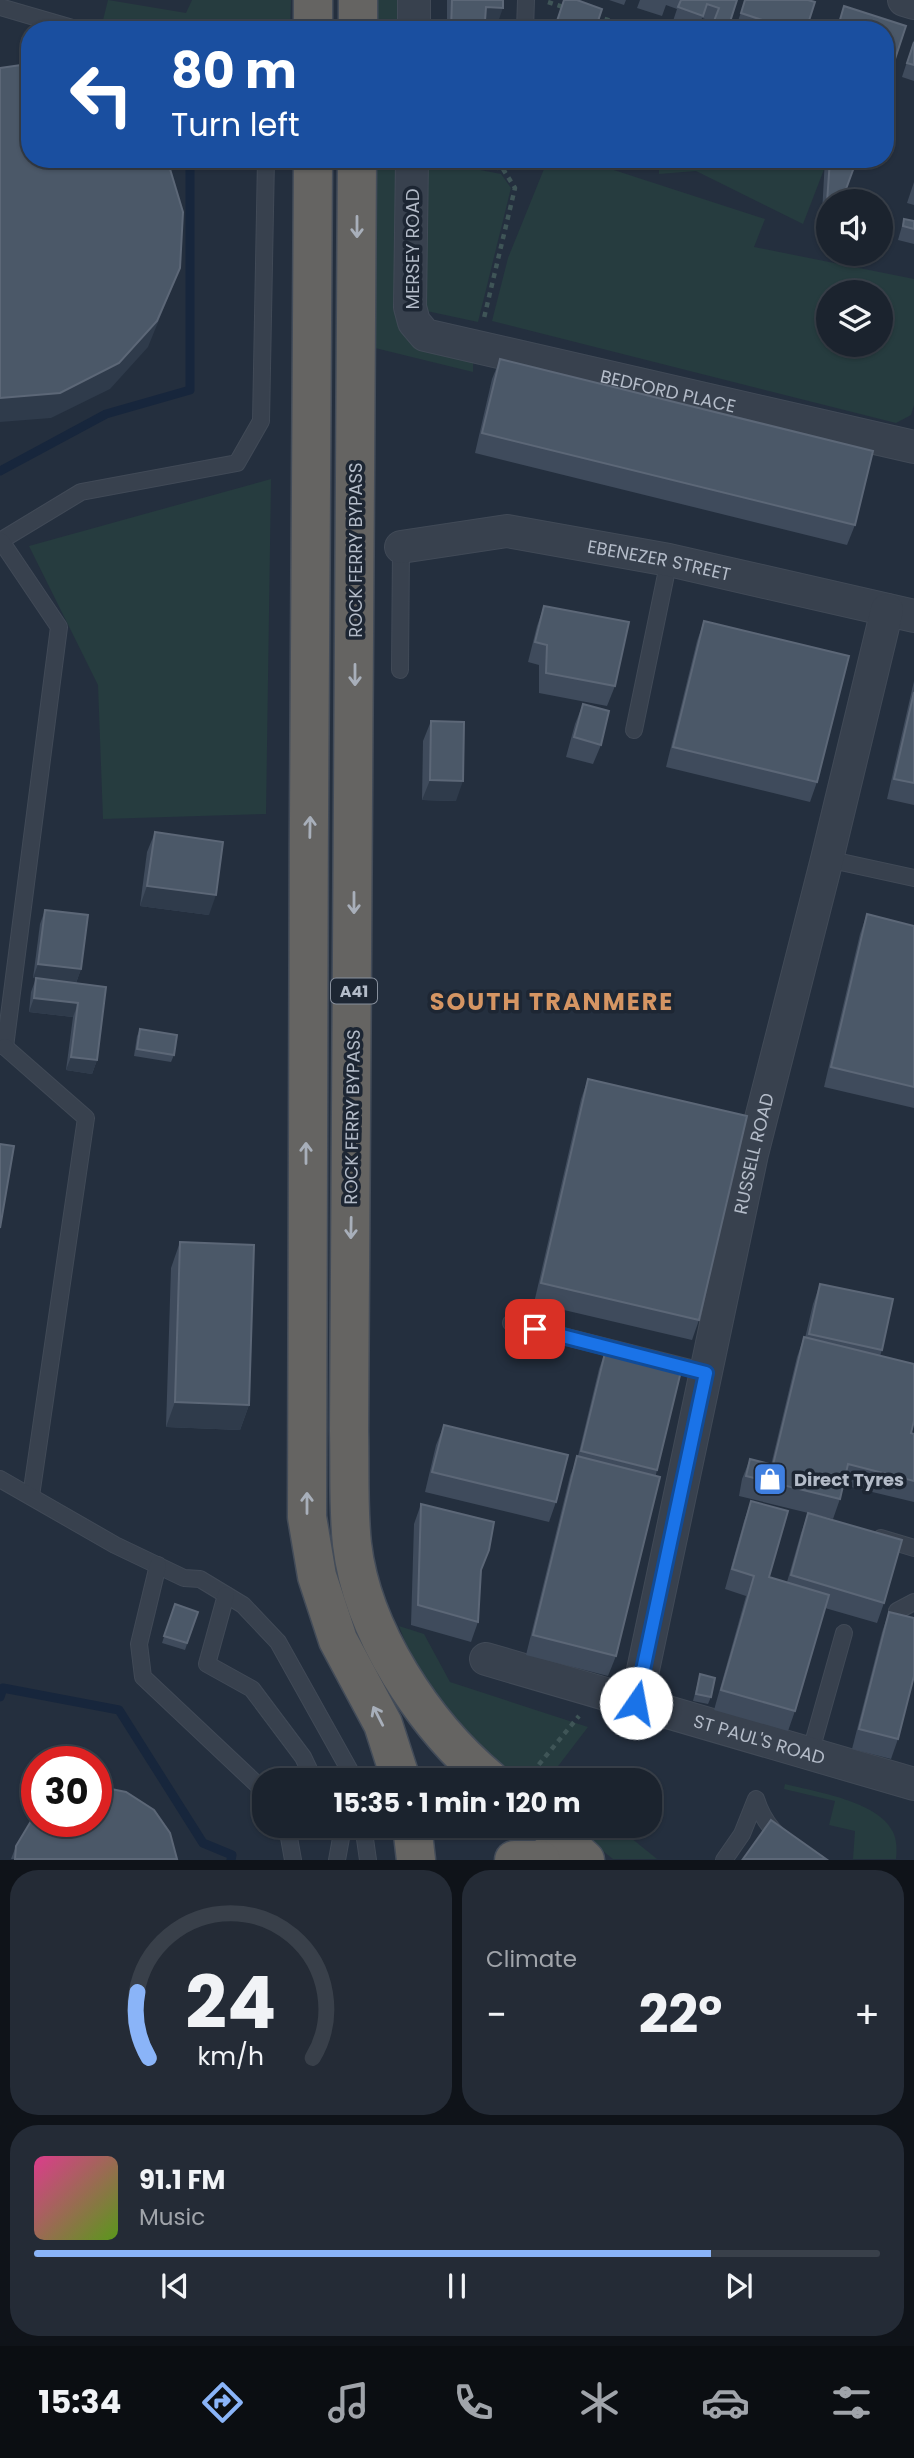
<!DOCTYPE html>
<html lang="en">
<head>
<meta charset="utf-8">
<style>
  :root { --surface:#1b232e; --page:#242b36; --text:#f1f3f6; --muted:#a0a4aa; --line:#39404a; --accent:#8ab4f8 }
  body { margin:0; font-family:Poppins,sans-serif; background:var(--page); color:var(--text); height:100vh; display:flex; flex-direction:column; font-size:26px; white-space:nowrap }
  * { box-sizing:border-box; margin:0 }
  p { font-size:23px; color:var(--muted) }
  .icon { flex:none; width:38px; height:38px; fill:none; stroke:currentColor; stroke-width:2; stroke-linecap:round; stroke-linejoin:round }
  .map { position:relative; height:1860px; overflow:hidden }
  .details { display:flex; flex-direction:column; gap:10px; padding:10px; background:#0f1319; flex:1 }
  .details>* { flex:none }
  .hud { position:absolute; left:21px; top:21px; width:873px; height:147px; border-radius:28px; box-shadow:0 2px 5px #0004,0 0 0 2px var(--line); background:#1a4fa0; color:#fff; overflow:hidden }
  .controls { position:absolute; left:816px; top:189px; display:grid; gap:14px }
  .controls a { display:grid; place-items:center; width:77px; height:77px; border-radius:50%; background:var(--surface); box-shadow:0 2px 5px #0004,0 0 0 2px var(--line); font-size:35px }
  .speed { position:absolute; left:21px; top:1746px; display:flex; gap:14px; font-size:35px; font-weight:700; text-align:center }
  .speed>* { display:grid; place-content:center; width:91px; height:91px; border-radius:50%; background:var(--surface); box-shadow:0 2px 5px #0004,0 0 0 2px var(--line); line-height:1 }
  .speed .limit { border:10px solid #d22; background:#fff; color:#111 }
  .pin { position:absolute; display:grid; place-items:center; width:60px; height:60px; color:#fff; margin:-30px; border-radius:14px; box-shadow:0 4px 10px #0006 }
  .me { position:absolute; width:77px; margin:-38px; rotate:12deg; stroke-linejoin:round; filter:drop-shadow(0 0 5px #0008) }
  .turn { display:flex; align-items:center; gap:24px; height:147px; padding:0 35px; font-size:32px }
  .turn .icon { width:91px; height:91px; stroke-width:2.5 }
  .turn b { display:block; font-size:49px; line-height:60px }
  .big { font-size:52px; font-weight:700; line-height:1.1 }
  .details .card { flex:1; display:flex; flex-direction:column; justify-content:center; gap:10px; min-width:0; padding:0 24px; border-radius:28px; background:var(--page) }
  .details .dial { align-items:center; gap:0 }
  .dial svg { height:182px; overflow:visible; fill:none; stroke:var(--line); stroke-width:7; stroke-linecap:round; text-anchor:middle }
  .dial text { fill:var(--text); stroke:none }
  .song { display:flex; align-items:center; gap:21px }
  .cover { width:84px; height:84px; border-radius:10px; background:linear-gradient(135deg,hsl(330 70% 55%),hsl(90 70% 35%)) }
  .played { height:7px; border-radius:4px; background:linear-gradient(90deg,var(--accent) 80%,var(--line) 80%) }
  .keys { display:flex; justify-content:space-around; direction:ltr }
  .heat { display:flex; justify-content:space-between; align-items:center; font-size:38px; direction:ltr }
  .details .tiles { flex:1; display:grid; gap:10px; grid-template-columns:1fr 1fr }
  .card:last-child { grid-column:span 2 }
  .trip { position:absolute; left:252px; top:1768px; width:410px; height:70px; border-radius:28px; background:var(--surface); box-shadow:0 2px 5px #0004,0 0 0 2px var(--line); font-weight:700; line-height:70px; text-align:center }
  .tabs { display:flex; height:112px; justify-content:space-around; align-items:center; background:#0b0e12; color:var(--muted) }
  .tabs .icon { width:49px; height:49px }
  .tabs .on { color:var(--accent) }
  .tabs b { font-size:32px; color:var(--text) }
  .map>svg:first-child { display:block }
  .green { fill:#263c3f; fill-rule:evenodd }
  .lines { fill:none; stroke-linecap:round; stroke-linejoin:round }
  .stream { stroke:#17263c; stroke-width:9 }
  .service-casing { stroke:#414a57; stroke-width:18 }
  .minor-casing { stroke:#414a57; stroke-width:34 }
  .trunk-casing { stroke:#434c59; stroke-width:41 }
  .path { stroke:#3f5557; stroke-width:4.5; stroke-dasharray:5 5; stroke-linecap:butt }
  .service { stroke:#38414e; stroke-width:16 }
  .minor { stroke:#38414e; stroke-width:32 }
  .trunk { stroke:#656462; stroke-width:38 }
  .wall { fill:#3f4b5c }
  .shaded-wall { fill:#2f3b4b }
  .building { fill:#4b5868; stroke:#5c6777; stroke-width:2 }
  .oneway { stroke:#a8afba }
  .route-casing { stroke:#114b97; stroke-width:18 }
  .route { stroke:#1a73e8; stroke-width:12 }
  .labels { text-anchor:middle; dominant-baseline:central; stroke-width:7; stroke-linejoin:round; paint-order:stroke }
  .shield { fill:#1d2633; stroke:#878f9c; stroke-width:2 }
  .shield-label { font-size:16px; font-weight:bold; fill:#b4bcc9 }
  .street-label { font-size:18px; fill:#b4bcc9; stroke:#1d2633 }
  .poi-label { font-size:18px; font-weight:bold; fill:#b4bcc9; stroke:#1d2633; text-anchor:start }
  .district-label { font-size:24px; font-weight:bold; letter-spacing:2px; fill:#d59563; stroke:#1d2633 }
</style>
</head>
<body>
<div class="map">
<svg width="914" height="1860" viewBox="0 0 914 1860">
  <rect width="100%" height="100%" fill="#242f3e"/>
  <g class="green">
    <path d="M108 0 186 13 192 0H291L290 30H159L103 20Z"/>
    <rect x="373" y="0" width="26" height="30"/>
    <path d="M372 159H397L395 303 473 361V372L371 347Z"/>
    <path d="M423 159 501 174 511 188 478 322 422 310Z"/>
    <path d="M548 159H580L765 219 754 247 914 279V405L911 415 896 423 492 321 508 258ZM828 292H880V345H828Z"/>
    <path d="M659 159H828L803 224 696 171 659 174Z"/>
    <path d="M271 479 266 814 103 819 98 685 29 546Z"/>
    <path d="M399 1626 424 1634 450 1682 588 1727 552 1774 558 1780H515L475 1746 444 1708 413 1662Z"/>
    <path d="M785 1784C816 1792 878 1801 893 1832 897 1840 897 1851 896 1859H853L855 1831 829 1825 835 1801 784 1789Z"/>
    <path d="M570 1825H615L657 1859H613Z"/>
  </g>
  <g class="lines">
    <g class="stream">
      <path d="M0 471 106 414 190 390V159"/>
      <path d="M0 1697 3 1688 119 1710 203 1843 232 1855 231 1860"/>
    </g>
    <g class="service-casing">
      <g id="service">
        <path d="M0 7 79 30"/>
        <path d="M525 30 526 0"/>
        <path d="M0 541 81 492 237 463 261 421 266 159"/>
        <path d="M400 670 401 547"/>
        <path d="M634 730 669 560"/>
        <path d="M827 859 914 878"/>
        <path d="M0 1045 5 1047 59 627 1 541"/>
        <path d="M5 1047 86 1118 31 1496"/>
        <path d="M511 1323 706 1372"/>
        <path d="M0 1479 115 1545 184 1578 200 1579 243 1605 278 1642 350 1771 352 1780"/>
        <path d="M881 1538 914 1548"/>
        <path d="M158 1565 139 1644 143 1677 264 1791"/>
        <path d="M226 1595 207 1664 252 1689 303 1757 314 1780"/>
        <path d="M897 1611 914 1602"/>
        <path d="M810 1754 844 1633"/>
        <path d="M285 1825 288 1832 293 1860"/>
        <path d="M336 1825 341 1838 337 1860"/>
        <path d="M363 1825 368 1860"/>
        <path d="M724 1860 742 1834 756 1799C766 1831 784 1840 809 1860"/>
      </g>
    </g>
    <g class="minor-casing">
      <g id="minor">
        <path d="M904 0 914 3"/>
        <path d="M414 30V0"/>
        <path id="s1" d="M412 159 410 307 414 322 425 335 914 447"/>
        <path id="s2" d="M401 547 507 531 669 560 914 616"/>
        <path id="s3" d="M486 1659 914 1784"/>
        <path id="s4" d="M636 1703 752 1154 827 859 887 610"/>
      </g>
    </g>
    <g class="trunk-casing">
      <g id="trunk">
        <path d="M313 30V0"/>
        <path d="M358 30V0"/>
        <path d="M313 159C311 612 306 1064 307 1517L317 1576 338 1640 383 1724 401 1780"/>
        <path d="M357 159 349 1431C350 1468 348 1507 352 1544 362 1631 424 1725 490 1780"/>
        <path d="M412 1825 416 1860"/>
        <path d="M547 1825 585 1860"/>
        <path d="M514 1860H541"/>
      </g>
    </g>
    <g class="path">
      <path d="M548 2 566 8"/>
      <path d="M595 16 640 30"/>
      <path d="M454 159 503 169 515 188 484 318"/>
      <path d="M503 169 510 159"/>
      <path d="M526 1780 579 1716"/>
    </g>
    <use href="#service" class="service"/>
    <use href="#minor" class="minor"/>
    <use href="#trunk" class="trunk"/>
  </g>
  <g class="wall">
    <path d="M447 0H503L498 21 504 30H447Z"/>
    <path d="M609 0H626L624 5Z"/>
    <path d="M640 0H737L727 30H711L714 22 702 18 698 30 673 21 677 9 666 5 662 16 637 8Z"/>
    <path d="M745 0 806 30H744L736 27Z"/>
    <path d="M906 26 890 73 886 72V30Z"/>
    <path d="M914 40V81L902 77Z"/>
    <path d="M825 159H857L828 201V231H821Z"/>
    <path d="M914 182V205L907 203Z"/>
    <path d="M904 219 914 221V244L898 240Z"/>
    <path d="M500 359 855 525 847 545 475 453 492 379Z"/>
    <path d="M544 606 615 686 607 706 539 693V665L528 662 537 626Z"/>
    <path d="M704 621 817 782 810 802 666 767 697 641Z"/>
    <path d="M914 681V805L887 799Z"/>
    <path d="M583 704 601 745 593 764 566 757 575 724Z"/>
    <path d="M431 721 456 801 422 800 423 741Z"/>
    <path d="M155 832 209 915 140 906 147 852Z"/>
    <path d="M45 910 81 969 76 983 33 978 40 924Z"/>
    <path d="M867 914 914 926V1108L824 1087 860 934Z"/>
    <path d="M36 978 106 987 97 1060 92 1074 66 1070 73 1017 29 1012 31 992Z"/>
    <path d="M140 1029 174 1055 171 1062 134 1056 137 1036Z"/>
    <path d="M588 1079 699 1320 692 1340 534 1303 581 1099Z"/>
    <path d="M180 1242 249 1405 240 1430 166 1427 171 1268Z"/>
    <path d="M820 1284 882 1350 880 1356 911 1433 914 1434V1502L843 1485 840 1499 833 1519 739 1496 742 1479 750 1459 771 1465 797 1357 804 1337 805 1338 813 1304Z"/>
    <path d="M606 1349 657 1470 616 1656 608 1676 526 1655 570 1476 578 1456 599 1369Z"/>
    <path d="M444 1425 556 1502 549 1522 425 1492 436 1445Z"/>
    <path d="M751 1501 769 1577 787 1582 801 1533 808 1513 884 1603 877 1623 825 1608 795 1711 788 1731 714 1710 746 1596 725 1589 744 1521Z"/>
    <path d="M421 1504 481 1573 478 1622 471 1642 411 1625 414 1524Z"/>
    <path d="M175 1604 198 1612 185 1650 162 1643Z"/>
    <path d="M889 1612 898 1739 891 1759 852 1749 882 1632Z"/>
    <path d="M700 1674 711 1697 708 1704 693 1701Z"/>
    <path d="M16 1846 177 1859H11Z"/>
  </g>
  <g class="shaded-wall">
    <path d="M486 7 503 8 498 22 481 21Z"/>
    <path d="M826 217H828V231H821Z"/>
    <path d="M180 268 148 347 110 389 51 418 0 422V398Z"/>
    <path d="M430 780 463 781 456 801 422 800Z"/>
    <path d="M147 886 216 895 209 915 140 906Z"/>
    <path d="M38 964 81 969 76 983 33 978Z"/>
    <path d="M34 998 78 1003 73 1017 29 1012Z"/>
    <path d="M71 1057 97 1060 92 1074 66 1070Z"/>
    <path d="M175 1402 249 1405 240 1430 166 1427Z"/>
  </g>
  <g class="building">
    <path d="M452 0H503V8L486 7 485 21 505 22 504 30H451Z"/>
    <path d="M564 0H577L602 9 595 30H554Z"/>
    <path d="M681 0H737L729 25 714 21 719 8 707 4 703 16 678 7Z"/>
    <path d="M745 0H808L815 2 806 30H792L741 13Z"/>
    <path d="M844 6 906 26 895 59 886 56V30H837Z"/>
    <path d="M914 42V65L907 63Z"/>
    <path d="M28 64H30V159H167L183 212 180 268 157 321 119 363 60 393 0 398V68Z"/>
    <path d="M830 159H857L842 200 846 201H828V217H826Z"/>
    <path d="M904 219 914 221V229L903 226Z"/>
    <path d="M500 359 873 451 855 525 482 433Z"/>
    <path d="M544 606 629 622 615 686 546 673 547 645 535 642Z"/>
    <path d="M704 621 849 656 817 782 673 747Z"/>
    <path d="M914 692V783L894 779Z"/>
    <path d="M583 704 609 711 601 745 574 737Z"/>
    <path d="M431 721 464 722 463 781 430 780Z"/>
    <path d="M155 832 223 842 216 895 147 886Z"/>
    <path d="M45 910 88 915 81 969 38 964Z"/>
    <path d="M867 914 914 926V1087L831 1067Z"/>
    <path d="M36 978 106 987 97 1060 71 1057 78 1003 34 998Z"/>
    <path d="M140 1029 177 1035 174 1055 137 1049Z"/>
    <path d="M588 1079 747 1116 699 1320 541 1283Z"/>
    <path d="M0 1144 14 1146 0 1228Z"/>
    <path d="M180 1242 254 1245 249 1405 175 1402Z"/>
    <path d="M820 1284 893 1299 882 1350 809 1334Z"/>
    <path d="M804 1337 914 1364V1421L911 1433 914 1434V1481L848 1464 840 1499 746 1476 750 1459 773 1465Z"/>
    <path d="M606 1349 682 1367 657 1470 581 1451Z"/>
    <path d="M444 1425 568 1455 556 1502 432 1472Z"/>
    <path d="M577 1456 660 1477 616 1656 533 1635Z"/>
    <path d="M751 1501 788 1511 769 1577 829 1595 795 1711 721 1690 754 1576 732 1569Z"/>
    <path d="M421 1504 494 1522 489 1550 481 1570 478 1622 418 1605Z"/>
    <path d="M808 1513 902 1540 884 1603 791 1575Z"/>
    <path d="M175 1604 198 1612 187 1643 164 1636Z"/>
    <path d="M889 1612 914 1618V1676L898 1739 859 1729Z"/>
    <path d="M700 1674 715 1678 711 1697 696 1694Z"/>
    <path d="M96 1786 126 1792 154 1810 170 1833 177 1859H15L16 1846 37 1811V1822H96Z"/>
    <path d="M771 1820 826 1859H743Z"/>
  </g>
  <defs><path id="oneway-shaft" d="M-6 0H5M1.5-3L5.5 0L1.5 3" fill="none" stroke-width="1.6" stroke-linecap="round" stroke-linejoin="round" transform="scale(1.75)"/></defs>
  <g class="oneway">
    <use href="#oneway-shaft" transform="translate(357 227) rotate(90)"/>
    <use href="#oneway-shaft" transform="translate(355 675) rotate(90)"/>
    <use href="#oneway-shaft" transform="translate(310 827) rotate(-89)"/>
    <use href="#oneway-shaft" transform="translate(354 903) rotate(90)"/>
    <use href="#oneway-shaft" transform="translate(306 1153) rotate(-90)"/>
    <use href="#oneway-shaft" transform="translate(351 1228) rotate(91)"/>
    <use href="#oneway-shaft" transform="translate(307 1503) rotate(-90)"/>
    <use href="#oneway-shaft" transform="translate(378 1716) rotate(-117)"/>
  </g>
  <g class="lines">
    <g class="route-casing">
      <path id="route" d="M535 1329 706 1373 636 1703"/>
    </g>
    <use href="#route" class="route"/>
  </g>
  <defs>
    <g id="shop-square" transform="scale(1.75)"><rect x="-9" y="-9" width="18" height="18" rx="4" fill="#3f7fe0" stroke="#1d2633"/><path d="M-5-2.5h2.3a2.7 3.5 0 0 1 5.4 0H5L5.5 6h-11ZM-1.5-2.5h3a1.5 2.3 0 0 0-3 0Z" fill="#fff"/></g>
  </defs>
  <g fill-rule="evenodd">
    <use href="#shop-square" x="770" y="1479"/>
  </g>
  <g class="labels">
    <rect class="shield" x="331" y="978.5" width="46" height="25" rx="5"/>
    <g class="shield-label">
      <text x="354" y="991">A41</text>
    </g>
    <g class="street-label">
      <text transform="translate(412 249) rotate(-90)">MERSEY ROAD</text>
      <text stroke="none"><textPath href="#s1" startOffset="430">BEDFORD PLACE</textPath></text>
      <text transform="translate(355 550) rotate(-90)">ROCK FERRY BYPASS</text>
      <text stroke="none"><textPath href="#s2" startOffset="262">EBENEZER STREET</textPath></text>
      <text transform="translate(352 1117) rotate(-89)">ROCK FERRY BYPASS</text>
      <text stroke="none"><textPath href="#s4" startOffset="562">RUSSELL ROAD</textPath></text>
      <text stroke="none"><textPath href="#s3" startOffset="285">ST PAUL'S ROAD</textPath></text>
    </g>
    <g class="poi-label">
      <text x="794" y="1479">Direct Tyres</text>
    </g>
    <g class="district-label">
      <text x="552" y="1001">SOUTH TRANMERE</text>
    </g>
  </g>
</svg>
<div class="controls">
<a><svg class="icon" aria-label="sound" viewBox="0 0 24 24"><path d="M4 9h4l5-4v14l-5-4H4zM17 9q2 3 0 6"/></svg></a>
<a><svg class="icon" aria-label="layers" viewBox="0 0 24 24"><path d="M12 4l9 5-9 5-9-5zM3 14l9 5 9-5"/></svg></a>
</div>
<div class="speed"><div class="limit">30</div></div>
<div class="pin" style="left:535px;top:1329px;background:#d93025"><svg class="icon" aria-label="arrive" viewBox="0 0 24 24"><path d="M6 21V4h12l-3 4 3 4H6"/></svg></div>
<svg class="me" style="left:636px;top:1703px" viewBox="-20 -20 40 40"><circle r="19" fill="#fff"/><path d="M0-13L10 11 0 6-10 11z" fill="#1a73e8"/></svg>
<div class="trip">15:35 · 1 min · 120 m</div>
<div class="hud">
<div class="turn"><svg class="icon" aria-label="left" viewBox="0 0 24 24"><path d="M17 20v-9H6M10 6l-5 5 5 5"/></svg><div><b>80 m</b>Turn left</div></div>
</div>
</div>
<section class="details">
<div class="tiles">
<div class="card dial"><svg viewBox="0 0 100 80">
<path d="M14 69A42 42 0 1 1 86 69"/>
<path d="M14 69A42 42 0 0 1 9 40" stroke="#8ab4f8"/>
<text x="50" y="56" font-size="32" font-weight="700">24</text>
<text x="50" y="72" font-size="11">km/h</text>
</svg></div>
<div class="card"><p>Climate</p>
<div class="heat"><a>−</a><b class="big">22°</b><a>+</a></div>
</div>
<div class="card">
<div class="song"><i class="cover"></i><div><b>91.1 FM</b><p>Music</p></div></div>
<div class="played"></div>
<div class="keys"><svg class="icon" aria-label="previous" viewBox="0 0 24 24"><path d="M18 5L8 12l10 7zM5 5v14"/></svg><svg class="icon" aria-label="pause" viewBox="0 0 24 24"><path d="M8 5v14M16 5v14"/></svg><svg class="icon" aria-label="next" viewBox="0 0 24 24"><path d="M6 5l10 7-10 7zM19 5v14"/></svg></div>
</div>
</div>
</section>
<nav class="tabs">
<b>15:34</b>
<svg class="icon on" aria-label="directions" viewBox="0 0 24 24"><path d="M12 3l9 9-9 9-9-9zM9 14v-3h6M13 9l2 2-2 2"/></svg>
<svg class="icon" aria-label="music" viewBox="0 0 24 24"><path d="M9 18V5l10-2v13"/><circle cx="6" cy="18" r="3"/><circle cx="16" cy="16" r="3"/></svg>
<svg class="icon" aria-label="phone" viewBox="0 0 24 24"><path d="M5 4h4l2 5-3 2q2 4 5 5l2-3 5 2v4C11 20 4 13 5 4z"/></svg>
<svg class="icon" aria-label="climate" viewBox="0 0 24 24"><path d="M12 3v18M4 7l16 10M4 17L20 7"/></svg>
<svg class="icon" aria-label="car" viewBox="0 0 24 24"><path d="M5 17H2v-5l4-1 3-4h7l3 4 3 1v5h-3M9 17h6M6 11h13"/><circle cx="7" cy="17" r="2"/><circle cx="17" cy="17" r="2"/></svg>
<svg class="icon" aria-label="filters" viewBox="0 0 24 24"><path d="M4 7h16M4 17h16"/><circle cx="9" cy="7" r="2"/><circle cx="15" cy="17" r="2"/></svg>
</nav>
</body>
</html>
